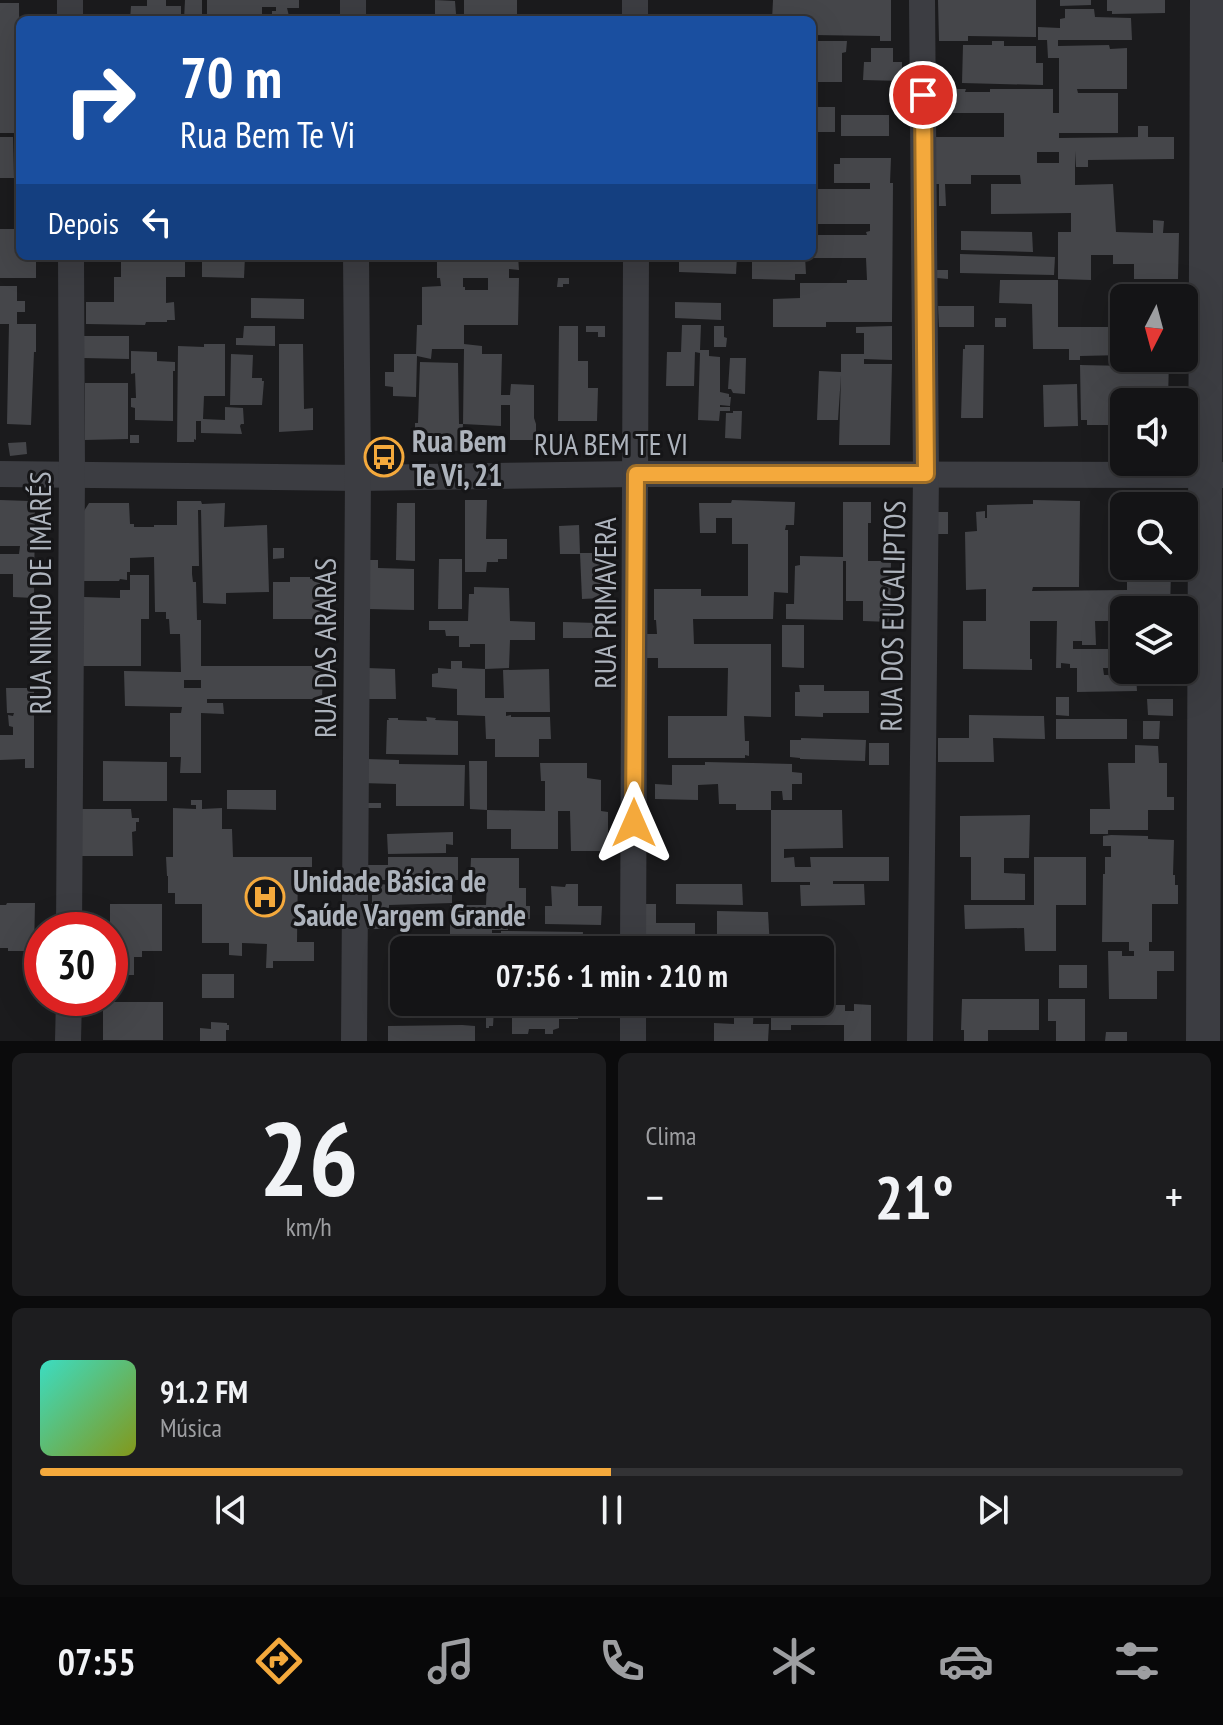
<!DOCTYPE html>
<html lang="pt">
<head>
<meta charset="utf-8">
<style>
  :root { --surface:#141416; --page:#1d1d1f; --text:#f1f3f6; --muted:#9d9ea1; --line:#333335; --accent:#f4a93c }
  body { margin:0; font-family:"PT Sans Narrow",sans-serif; background:var(--page); color:var(--text); height:100vh; display:flex; flex-direction:column; font-size:30px; white-space:nowrap }
  * { box-sizing:border-box; margin:0 }
  p { font-size:26px; color:var(--muted) }
  .icon { flex:none; width:44px; height:44px; fill:none; stroke:currentColor; stroke-width:2; stroke-linecap:round; stroke-linejoin:round }
  .map { position:relative; height:1041px; overflow:hidden }
  .details { display:flex; flex-direction:column; gap:12px; padding:12px; background:#0b0b0c; flex:1 }
  .details>* { flex:none }
  .hud { position:absolute; left:16px; top:16px; width:800px; height:244px; border-radius:12px; box-shadow:0 8px 32px #0002,0 0 0 2px var(--line); background:#1a4fa0; color:#fff; overflow:hidden }
  .needle { width:52px; rotate:186deg }
  .buttons { position:absolute; left:1110px; top:284px; display:grid; gap:16px }
  .buttons a { display:grid; place-items:center; width:88px; height:88px; border-radius:12px; background:var(--surface); box-shadow:0 8px 32px #0002,0 0 0 2px var(--line); font-size:40px }
  .speed { position:absolute; left:24px; top:912px; display:flex; gap:16px; font-size:40px; font-weight:700; text-align:center }
  .speed>* { display:grid; place-content:center; width:104px; height:104px; border-radius:50%; background:var(--surface); box-shadow:0 8px 32px #0002,0 0 0 2px var(--line); line-height:1 }
  .speed .limit { border:12px solid #d22; background:#fff; color:#111 }
  .pin { position:absolute; display:grid; place-items:center; width:68px; height:68px; color:#fff; margin:-34px; border:4px solid #fff; border-radius:50%; box-shadow:0 2px 8px #0007 }
  .me { position:absolute; width:88px; margin:-44px; rotate:0deg; stroke-linejoin:round; filter:drop-shadow(0 0 6px #0008) }
  .turn { display:flex; align-items:center; gap:28px; height:168px; padding:0 32px; font-size:36px }
  .turn .icon { width:104px; height:104px; stroke-width:2.5 }
  .turn b { display:block; font-size:56px; line-height:68px }
  .then { display:flex; align-items:center; height:76px; padding:0 32px; background:#0003; gap:16px; font-size:30px }
  .big { font-size:60px; font-weight:700; line-height:1.1 }
  .details .tile { flex:1; display:flex; flex-direction:column; justify-content:center; gap:12px; min-width:0; padding:0 28px; border-radius:12px; background:var(--page) }
  .details .dial { align-items:center; gap:0 }
  .dial b { font-size:104px; line-height:1 }
  .song { display:flex; align-items:center; gap:24px }
  .cover { width:96px; height:96px; border-radius:12px; background:linear-gradient(135deg,hsl(170 70% 55%),hsl(70 70% 35%)) }
  .played { height:8px; border-radius:4px; background:linear-gradient(90deg,var(--accent) 50%,var(--line) 50%) }
  .keys { display:flex; justify-content:space-around; direction:ltr }
  .heat { display:flex; justify-content:space-between; align-items:center; font-size:44px; direction:ltr }
  .details .tiles { flex:1; display:grid; gap:12px; grid-template-columns:1fr 1fr }
  .tile:last-child { grid-column:span 2 }
  .trip { position:absolute; left:390px; top:936px; width:444px; height:80px; border-radius:12px; background:var(--surface); box-shadow:0 8px 32px #0002,0 0 0 2px var(--line); font-weight:700; line-height:80px; text-align:center }
  .tabs { display:flex; height:128px; justify-content:space-around; align-items:center; background:#080809; color:var(--muted) }
  .tabs .icon { width:56px; height:56px }
  .tabs .current { color:var(--accent) }
  .tabs b { font-size:36px; color:var(--text) }
  .map>svg:first-child { display:block }
  .building { fill:#45464a; fill-rule:evenodd }
  .lines { fill:none; stroke-linecap:round; stroke-linejoin:round }
  .minor { stroke:#3c3d42; stroke-width:26 }
  .tertiary { stroke:#3c3d42; stroke-width:34 }
  .route-casing { stroke:#9f6e27; stroke-width:20 }
  .route { stroke:#f4a93c; stroke-width:14 }
  .labels { text-anchor:middle; dominant-baseline:central; stroke-width:6; stroke-linejoin:round; paint-order:stroke }
  .poi-label { font-size:30px; font-weight:bold; fill:#adb3bc; stroke:#161618; text-anchor:start }
  .street-label { font-size:30px; fill:#adb3bc; stroke:#161618 }
</style>
</head>
<body>
<div class="map">
<svg width="1223" height="1041" viewBox="0 0 1223 1041">
  <rect width="100%" height="100%" fill="#1b1b1d"/>
  <g class="building">
    <path d="M147 0H166V6H181V20H130L131 6H147Z"/>
    <path d="M185 0H202V20H184Z"/>
    <path d="M207 0H299V8H287L289 16H286V20H272V11H276V7H262V14L251 15V20H207Z"/>
    <path d="M435 0 455 1 456 14H435Z"/>
    <path d="M464 0H517V20H453V16H464Z"/>
    <path d="M773 0H891V41H880V36L812 35V20H772Z"/>
    <path d="M938 0H1036V37L968 36V41H939Z"/>
    <path d="M1060 0H1091V5L1060 6Z"/>
    <path d="M1107 0H1165V13L1112 14V11H1107Z"/>
    <path d="M0 3H19L20 133H0Z"/>
    <path d="M1065 9H1094L1095 17 1131 18 1132 40H1058V46L1109 45 1110 49 1127 48V89H1077L1078 93H1118V133H1059V138L1138 137V126H1148V137H1174V159L1088 160V167H1076L1075 151V185L1113 184 1116 232 1153 233V220L1164 221 1163 233H1179L1178 279H1134V264H1113V255H1091V280L1058 279V232H1071V213L991 214V184H1021L1020 175H971V184H945L946 206H939V184H935L936 137H1004V113H940V78H948V89H966L965 92H990V89H1053V113H1059V58H1048L1047 40H1038V27L1060 28V19L1065 18ZM1037 152H1059V163H1037Z"/>
    <path d="M812 41H847L846 52 842 53V82H812Z"/>
    <path d="M992 41H1004V46H1036V63H1043V85L962 83 963 45H992Z"/>
    <path d="M871 48H893V62H902V81L863 80 864 62H871Z"/>
    <rect x="812" y="107" width="23" height="25"/>
    <rect x="841" y="115" width="48" height="21"/>
    <path d="M0 137H13L14 178H0Z"/>
    <path d="M840 158H891L890 183H893L892 322H826V327H773V299L800 298V283H847V280H867L866 258H812V235H867L866 232 870 231V224H812V183H818V189H870V183H834V164H840Z"/>
    <path d="M0 229H20V256H36V278H0Z"/>
    <path d="M961 231 1032 232 1033 252 961 250Z"/>
    <path d="M960 254 1055 257 1054 275 960 273Z"/>
    <path d="M121 256H185V277H166V303L174 302 175 320H167V322H146L145 325 86 324V302H114V277H121Z"/>
    <path d="M202 256H245L244 278 202 277Z"/>
    <path d="M437 256H518L519 270 509 269V278H519L518 325H464V344L482 346V354H502L501 395H510L511 384 534 385V418L536 424V433H534L533 440H510V405H501V426L463 424 464 349H432L431 359 417 356 416 397 393 396V387L385 386V372H394V354H416L417 325H422V287L441 286 440 278H437ZM463 278H488V290H465V287H463Z"/>
    <path d="M679 256H737L736 274 679 272Z"/>
    <path d="M752 256H805L806 274H795V280L752 279Z"/>
    <path d="M937 270H948V279L937 278Z"/>
    <path d="M558 278H569V284H563V287H557Z"/>
    <path d="M1000 280H1058V327H1124V355L1080 356V360H1069V349H1033L1032 304 999 303Z"/>
    <path d="M0 286H17V301H25V312H17V324H36V352H34L31 425 7 424 9 324H0Z"/>
    <path d="M251 298 304 299V319L251 318Z"/>
    <path d="M675 302 721 303V320L675 318Z"/>
    <path d="M938 306H974V327H939Z"/>
    <rect x="995" y="318" width="11" height="9"/>
    <path d="M682 325H701L700 350H709V356L720 357V392L729 394V397H731L730 406 720 405V407H730V411H720L719 421 698 420 700 353 695 352 694 386H666L667 352H681Z"/>
    <path d="M244 326H275V346L236 345V338H243Z"/>
    <path d="M559 326H578V361H588V388H598L597 421H558Z"/>
    <path d="M586 326H605V337H598V332H586Z"/>
    <path d="M714 326H724V337L727 338 726 347H714Z"/>
    <path d="M892 326V360L864 359V364H892L890 445H839L841 375 838 420H817L819 371 841 372V354H864V333H856V327Z"/>
    <path d="M83 336H129V359L83 358Z"/>
    <path d="M204 344H225V396H204L203 419 225 420V407L243 408 244 424H241L240 426 242 434 201 433V421H196V440L194 439V442H177L178 346 204 347Z"/>
    <path d="M279 344H303L304 409 313 408V430L279 432Z"/>
    <path d="M965 345H984L983 418H961L963 349H965Z"/>
    <path d="M131 351 157 352V361L175 362V371H173V421L135 420V408L131 407V398H136L135 373 131 374Z"/>
    <path d="M231 354 253 355 252 378H262V381H264L262 405H230Z"/>
    <path d="M730 358H746L745 394 733 393 731 389H728Z"/>
    <path d="M1169 358 1168 402H1124V421H1121V425H1087V420H1081L1080 365 1128 366V359Z"/>
    <path d="M420 362 458 363 459 424H463L462 451 415 449V423H418Z"/>
    <path d="M85 383H128V439L85 440Z"/>
    <path d="M1077 384 1078 426 1044 427 1043 385Z"/>
    <path d="M733 411H742L741 439 725 438 726 413H733Z"/>
    <rect x="130" y="435" width="9" height="8"/>
    <path d="M26 442 27 454 10 456 8 443Z"/>
    <path d="M0 500 30 501 35 506 34 598 13 597V574H0V554H19L20 546H0Z"/>
    <path d="M465 500H487L486 539H507V559H498V562H487L486 572H465Z"/>
    <path d="M732 500 795 502 794 525H786L785 530H788V593L774 592 773 619H693L694 644H771V717L744 716 745 741H749V756L745 755V758H668V716H727L728 668H658V658H643L642 634H657L656 620H654V589H701V596H748V544H732V518H716V533H700L699 503H731Z"/>
    <path d="M1033 500 1080 501 1079 587H1033L1032 591 1127 590V566H1168V572H1171L1170 610H1124V621H1095L1096 645H1082V641H1073V649H1124V668H1103L1104 675H1136L1137 691 1077 692V668H1070V664L1061 663V668H1056L1057 621H1030V659H1032V670L963 669V621H986V589L966 590 965 532 977 531 976 512 985 511V518H987V505L1033 504Z"/>
    <path d="M177 501H201L202 504 225 503 224 527 267 525 269 592 226 593V604L203 603 201 510H198L199 566H192V574L193 582H196L197 620H201V666H323L322 699H207V703H223L224 714 201 713V773H180L181 757H170V713H181L182 707 125 706 124 671 181 672 180 634H170L169 619H166V612H155L154 557 130 558V572H127V580L120 579 119 581H83L84 511 89 503H129L130 524H134V527H154V525H177ZM184 680H201V688H184Z"/>
    <path d="M843 502H871V523H868V561H891L890 622 863 621V601H846V561H843V620L786 619V604H794L795 566 800 565V556L843 557Z"/>
    <path d="M397 503H415V561L396 560Z"/>
    <rect x="1127" y="503" width="41" height="3"/>
    <rect x="936" y="512" width="12" height="22"/>
    <path d="M579 525 580 554H560L559 526Z"/>
    <path d="M273 548H284V558L273 559Z"/>
    <path d="M580 553H601L602 598 582 599Z"/>
    <path d="M439 559H462V609H438Z"/>
    <path d="M367 560H378V568L414 569V610L368 609Z"/>
    <path d="M130 575H149V619H141V666H80L84 597 120 598V590H130Z"/>
    <path d="M290 577H310V579H320V619H273V582H290Z"/>
    <path d="M474 587 509 588 510 621 535 622V640H510L509 668 485 669V644H470V647H459V636H446L445 630H429V621H468L469 594H474Z"/>
    <path d="M563 622 597 623V638H563Z"/>
    <path d="M782 625H804V668L782 667Z"/>
    <path d="M451 661H462V668L485 669V698H504L503 670 549 669 550 712H506V716L511 715V717H550L551 739H539V757H495V739H486L485 716 457 715V689L432 687V674L438 673V668L451 669Z"/>
    <path d="M367 668 395 669 396 699H367Z"/>
    <path d="M799 685H824V691H869V713H823V717L795 716V692H800Z"/>
    <path d="M6 688H34V768H25V759L0 760V735H13V727L9 726 8 715 13 716 14 713H7Z"/>
    <path d="M1056 697H1069V716L1056 715Z"/>
    <path d="M1147 699H1173V716L1148 715Z"/>
    <path d="M969 715 1044 716 1045 739 993 738 994 762H938V738H969Z"/>
    <path d="M426 717 436 718 435 720 458 721V755L386 754 387 720H389L388 718H398V720L427 721Z"/>
    <rect x="1056" y="719" width="71" height="20"/>
    <path d="M1143 721H1160L1159 739H1143Z"/>
    <path d="M801 738 866 740 865 761 800 759V758L790 757V740H801Z"/>
    <rect x="869" y="743" width="20" height="22"/>
    <path d="M1135 745 1158 746 1159 763H1167V797H1174V810H1148V830H1108V834H1090V809H1110L1108 763H1135Z"/>
    <path d="M367 759 399 760V764L465 765 464 806H396V784L361 783Z"/>
    <path d="M103 761 167 762V801H103Z"/>
    <path d="M469 761H487V810L470 809Z"/>
    <path d="M705 762 792 764V772L802 773V784H792V800H783L782 791H771V810H842L843 848 784 849V858L794 857 795 867H811L810 857H889V881H833V884H864L865 905 801 906 800 885H810V882H771V810H736V804H719L718 784 698 785V800L655 799V784L672 785V765H705Z"/>
    <path d="M540 763H587V778L601 780V811L608 812V859H602V851H571L570 811H558V849H511V829H487V810L545 811V781H541Z"/>
    <path d="M227 790H276V810L227 809Z"/>
    <path d="M191 800H202V809L222 808V829H232L233 857H312V867H298L297 942H314V961H273V968H266L267 944 242 943V956L229 955V943H202V904H175V893H168V876H167L166 857H173V808L196 809V805H191Z"/>
    <rect x="367" y="803" width="14" height="5"/>
    <path d="M80 809H131L132 818H139V822H136V831L132 832 133 856H81Z"/>
    <path d="M1030 815 1029 858H1004V873L1025 874V900H971V857H960V816Z"/>
    <path d="M453 832V845L446 844V853L388 854 387 834Z"/>
    <path d="M1111 835 1148 836V839L1174 840 1173 875H1175V885H1178V904H1152V942H1149V951H1174V971H1157V999H1109L1108 951H1122V956H1134V951H1129V942H1102L1103 874H1105V857H1111V846H1103V836Z"/>
    <path d="M388 857H458V880H415V876L388 875V880H367L368 865H388Z"/>
    <path d="M1034 857H1086V905H1056V951H1025L1024 928 965 929 964 905H1034Z"/>
    <path d="M471 858H519V888H526V906H530V919L508 921V930H492V933H501V931L583 932 582 950H450V905H486L487 880H470Z"/>
    <path d="M404 880H413V884H441V888L452 887V903L389 905V929H368L367 904H372V884L404 885Z"/>
    <path d="M566 884H578V906H602L601 925 545 924V906H552L551 886 565 887Z"/>
    <path d="M676 884H742L743 905 676 904Z"/>
    <path d="M7 903H35L34 951H8V948H0V905H6Z"/>
    <path d="M110 904H162V951H142V957H134V975H110Z"/>
    <path d="M645 904H656V923H695V950H644Z"/>
    <path d="M717 911 768 912 770 948 717 950Z"/>
    <rect x="1059" y="965" width="28" height="23"/>
    <path d="M820 967H825L824 985 820 984Z"/>
    <rect x="202" y="974" width="32" height="24"/>
    <path d="M962 999H1039V1030H988V1041H964V1030H961Z"/>
    <path d="M1048 999H1085V1041H1056V1021H1048Z"/>
    <rect x="103" y="1002" width="60" height="38"/>
    <path d="M475 1002H486V1009H494L493 1026H489V1028H486V1013H475Z"/>
    <path d="M578 1002V1019H559V1028L553 1030V1034H545V1029H529L528 1034H512V1003Z"/>
    <path d="M771 1002H831V1005H845V1011H854V1004L871 1005V1041H844V1025H791V1030H771Z"/>
    <path d="M734 1004 754 1005 753 1024H769L768 1041H714V1023L734 1024Z"/>
    <path d="M211 1022 227 1023V1025H229V1030H226V1041H200V1028L211 1029Z"/>
    <path d="M462 1025 475 1026V1041H388V1026Z"/>
    <path d="M1106 1032H1127V1041H1105Z"/>
  </g>
  <g class="lines">
    <g class="minor">
      <path d="M70 0V20"/>
      <path d="M353 0V20"/>
      <path d="M635 0V20"/>
      <path d="M0 474 358 478 636 474 1223 475"/>
      <path d="M69 930 72 474 71 256"/>
      <path d="M633 950 636 256"/>
      <path d="M68 1041 69 998"/>
      <path d="M354 1041 358 478 356 256"/>
      <path d="M633 1041V1002"/>
      <path d="M920 1041 926 474 922 0"/>
    </g>
    <path class="tertiary" d="M1203 1041 1207 0"/>
  </g>
  <g class="lines">
    <g class="route-casing">
      <path id="route" d="M634 823 636 474H926L923 95"/>
    </g>
    <use href="#route" class="route"/>
  </g>
  <defs>
    <g id="bus-ring" transform="scale(2)"><circle r="9.5" fill="#161618" stroke="#f4a93c" stroke-width="1.5"/><path d="M-5-6H5V4H4V6H2V4H-2V6H-4V4H-5ZM-3.5-4V0h7V-4ZM-3.5 1.2v1.5H-2V1.2ZM2 1.2v1.5H3.5V1.2Z" fill="#f4a93c"/></g>
    <g id="hospital-ring" transform="scale(2)"><circle r="9.5" fill="#161618" stroke="#f4a93c" stroke-width="1.5"/><path d="M-5-5h3v3.5h4V-5h3V5h-3V1.5h-4V5h-3Z" fill="#f4a93c"/></g>
  </defs>
  <g fill-rule="evenodd">
    <use href="#bus-ring" x="384" y="457"/>
    <use href="#hospital-ring" x="265" y="897"/>
  </g>
  <g class="labels">
    <g class="poi-label">
      <text x="412" y="440">Rua Bem<tspan x="412" dy="34">Te Vi, 21</tspan></text>
      <text x="293" y="880">Unidade Básica de<tspan x="293" dy="34">Saúde Vargem Grande</tspan></text>
    </g>
    <g class="street-label">
      <text x="611" y="443">RUA BEM TE VI</text>
      <text transform="translate(39 593) rotate(-90)">RUA NINHO DE IMARÉS</text>
      <text transform="translate(604 603) rotate(-90)">RUA PRIMAVERA</text>
      <text transform="translate(892 616) rotate(-89)">RUA DOS EUCALIPTOS</text>
      <text transform="translate(324 648) rotate(-90)">RUA DAS ARARAS</text>
    </g>
  </g>
</svg>
<div class="buttons">
<a><svg class="needle" viewBox="-14 -14 28 28"><path d="M0-13l5 13h-10z" fill="#e53935"/><path d="M0 13l5-13h-10z" fill="#9d9ea1"/></svg></a>
<a><svg class="icon" aria-label="sound" viewBox="0 0 24 24"><path d="M4 9h4l5-4v14l-5-4H4zM17 9q2 3 0 6"/></svg></a>
<a><svg class="icon" aria-label="search" viewBox="0 0 24 24"><circle cx="10" cy="10" r="6"/><path d="M15 15l6 6"/></svg></a>
<a><svg class="icon" aria-label="layers" viewBox="0 0 24 24"><path d="M12 4l9 5-9 5-9-5zM3 14l9 5 9-5"/></svg></a>
</div>
<div class="speed"><div class="limit">30</div></div>
<div class="pin" style="left:923px;top:95px;background:#d93025"><svg class="icon" aria-label="arrive" viewBox="0 0 24 24"><path d="M6 21V4h12l-3 4 3 4H6"/></svg></div>
<svg class="me" style="left:634px;top:823px" viewBox="-20 -20 40 40"><path d="M0-17L14 15 0 8-14 15z" fill="#f4a93c" stroke="#fff" stroke-width="4"/></svg>
<div class="trip">07:56 · 1 min · 210 m</div>
<div class="hud">
<div class="turn"><svg class="icon" aria-label="right" viewBox="0 0 24 24"><path d="M7 20v-9h11M14 6l5 5-5 5"/></svg><div><b>70 m</b>Rua Bem Te Vi</div></div>
<div class="then">Depois<svg class="icon" aria-label="left" viewBox="0 0 24 24"><path d="M17 20v-9H6M10 6l-5 5 5 5"/></svg></div>
</div>
</div>
<section class="details">
<div class="tiles">
<div class="tile dial"><b>26</b><p>km/h</p></div>
<div class="tile"><p>Clima</p>
<div class="heat"><a>−</a><b class="big">21°</b><a>+</a></div>
</div>
<div class="tile">
<div class="song"><i class="cover"></i><div><b>91.2 FM</b><p>Música</p></div></div>
<div class="played"></div>
<div class="keys"><svg class="icon" aria-label="previous" viewBox="0 0 24 24"><path d="M18 5L8 12l10 7zM5 5v14"/></svg><svg class="icon" aria-label="pause" viewBox="0 0 24 24"><path d="M8 5v14M16 5v14"/></svg><svg class="icon" aria-label="next" viewBox="0 0 24 24"><path d="M6 5l10 7-10 7zM19 5v14"/></svg></div>
</div>
</div>
</section>
<nav class="tabs">
<b>07:55</b>
<svg class="icon current" aria-label="directions" viewBox="0 0 24 24"><path d="M12 3l9 9-9 9-9-9zM9 14v-3h6M13 9l2 2-2 2"/></svg>
<svg class="icon" aria-label="music" viewBox="0 0 24 24"><path d="M9 18V5l10-2v13"/><circle cx="6" cy="18" r="3"/><circle cx="16" cy="16" r="3"/></svg>
<svg class="icon" aria-label="phone" viewBox="0 0 24 24"><path d="M5 4h4l2 5-3 2q2 4 5 5l2-3 5 2v4C11 20 4 13 5 4z"/></svg>
<svg class="icon" aria-label="climate" viewBox="0 0 24 24"><path d="M12 3v18M4 7l16 10M4 17L20 7"/></svg>
<svg class="icon" aria-label="car" viewBox="0 0 24 24"><path d="M5 17H2v-5l4-1 3-4h7l3 4 3 1v5h-3M9 17h6M6 11h13"/><circle cx="7" cy="17" r="2"/><circle cx="17" cy="17" r="2"/></svg>
<svg class="icon" aria-label="filters" viewBox="0 0 24 24"><path d="M4 7h16M4 17h16"/><circle cx="9" cy="7" r="2"/><circle cx="15" cy="17" r="2"/></svg>
</nav>
</body>
</html>
